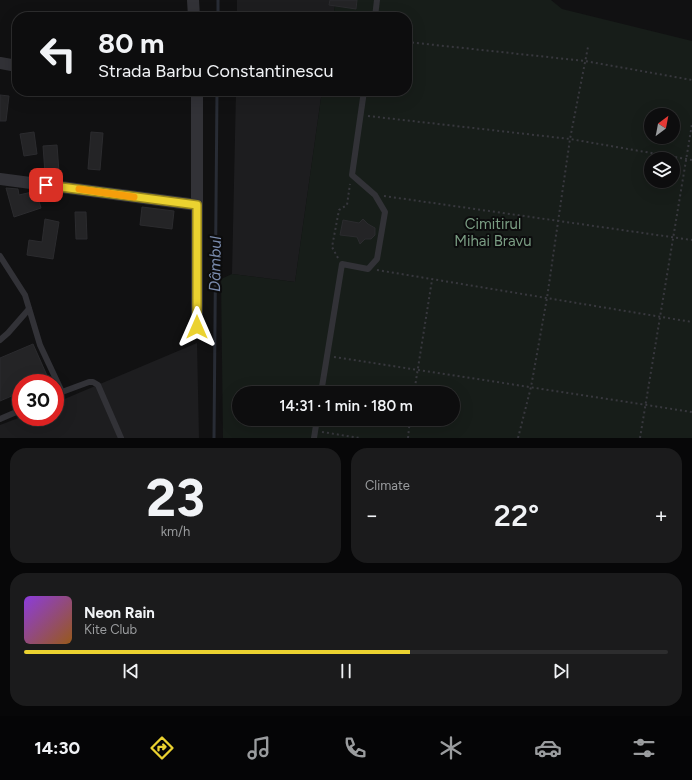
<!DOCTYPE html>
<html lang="en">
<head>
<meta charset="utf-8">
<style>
  :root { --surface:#0d0d0e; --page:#1b1b1c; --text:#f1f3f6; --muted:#9a9c9e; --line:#2d2d2e; --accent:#ebd230 }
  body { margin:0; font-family:Figtree,sans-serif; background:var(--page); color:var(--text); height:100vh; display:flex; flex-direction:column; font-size:15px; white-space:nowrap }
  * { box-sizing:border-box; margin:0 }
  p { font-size:13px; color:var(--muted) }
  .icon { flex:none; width:22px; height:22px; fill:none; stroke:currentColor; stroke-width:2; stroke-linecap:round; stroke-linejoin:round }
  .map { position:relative; height:438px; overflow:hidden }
  .sheet { display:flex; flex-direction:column; gap:10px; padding:10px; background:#070708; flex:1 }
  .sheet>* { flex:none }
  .banner { position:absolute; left:12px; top:12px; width:400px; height:84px; border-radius:16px; box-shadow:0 4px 16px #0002,0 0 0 1px var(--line); background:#0d0d0e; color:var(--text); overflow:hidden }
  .needle { width:26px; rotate:32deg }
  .fabs { position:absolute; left:644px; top:108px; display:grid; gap:8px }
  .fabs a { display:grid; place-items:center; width:36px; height:36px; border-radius:50%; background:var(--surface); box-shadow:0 4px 16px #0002,0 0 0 1px var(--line); font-size:20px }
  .speed { position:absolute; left:12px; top:374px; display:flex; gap:8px; font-size:20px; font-weight:700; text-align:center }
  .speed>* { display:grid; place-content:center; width:52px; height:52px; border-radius:50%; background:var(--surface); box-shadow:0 4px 16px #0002,0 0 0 1px var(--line); line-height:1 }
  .speed .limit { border:6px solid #d22; background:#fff; color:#111 }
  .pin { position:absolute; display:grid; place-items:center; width:34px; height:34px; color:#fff; margin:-17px; border-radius:8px; box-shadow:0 2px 6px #0006 }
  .me { position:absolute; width:44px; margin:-22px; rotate:0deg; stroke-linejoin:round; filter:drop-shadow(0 0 3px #0008) }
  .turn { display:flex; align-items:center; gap:14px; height:84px; padding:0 20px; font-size:18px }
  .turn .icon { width:52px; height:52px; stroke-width:2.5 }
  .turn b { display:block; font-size:28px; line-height:34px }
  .big { font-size:30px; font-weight:600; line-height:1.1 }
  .sheet .widget { flex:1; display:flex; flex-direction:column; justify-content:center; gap:6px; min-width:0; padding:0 14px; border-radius:16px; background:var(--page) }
  .sheet .dial { align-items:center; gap:0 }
  .dial b { font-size:52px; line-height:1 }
  .song { display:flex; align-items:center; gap:12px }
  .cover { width:48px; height:48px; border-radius:6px; background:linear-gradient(135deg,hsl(270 70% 55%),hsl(30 70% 35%)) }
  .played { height:4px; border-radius:2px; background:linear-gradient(90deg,var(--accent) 60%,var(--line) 60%) }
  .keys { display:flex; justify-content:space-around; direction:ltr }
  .heat { display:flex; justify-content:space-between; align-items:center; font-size:22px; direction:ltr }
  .sheet .tiles { flex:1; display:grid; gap:10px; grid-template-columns:1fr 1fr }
  .widget:last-child { grid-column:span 2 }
  .trip { position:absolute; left:232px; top:386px; width:228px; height:40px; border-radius:20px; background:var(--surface); box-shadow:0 4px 16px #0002,0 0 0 1px var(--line); font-weight:600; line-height:40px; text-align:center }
  .tab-bar { display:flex; height:64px; justify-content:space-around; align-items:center; background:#050506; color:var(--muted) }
  .tab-bar .icon { width:28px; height:28px }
  .tab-bar .selected { color:var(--accent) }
  .tab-bar b { font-size:18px; color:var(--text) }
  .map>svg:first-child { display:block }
  .built { fill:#1d1d1f }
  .green { fill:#171d19; fill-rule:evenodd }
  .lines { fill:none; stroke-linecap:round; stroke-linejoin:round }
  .stream { stroke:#282c35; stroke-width:3 }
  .building { fill:#242426; stroke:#2b2b2e }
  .path { stroke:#38383e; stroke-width:2; stroke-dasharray:2 3; stroke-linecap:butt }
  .lane { stroke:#323237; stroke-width:6 }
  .street { stroke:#323237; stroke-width:12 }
  .route-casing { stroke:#99881f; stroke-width:10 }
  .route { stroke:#ebd230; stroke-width:7 }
  .slow { stroke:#f59e0b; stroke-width:7 }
  .labels { text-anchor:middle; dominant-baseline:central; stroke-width:4; stroke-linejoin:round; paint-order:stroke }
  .park-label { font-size:15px; fill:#7a9d83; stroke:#0c0c0d }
  .water-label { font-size:16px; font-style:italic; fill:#7a8bad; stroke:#0c0c0d }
</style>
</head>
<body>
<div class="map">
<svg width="692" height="438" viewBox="0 0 692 438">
  <rect width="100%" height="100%" fill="#111112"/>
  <g class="built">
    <path d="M237 0H336L333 17H237Z"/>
    <path d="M236 91H322L295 282 232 274Z"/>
    <path d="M197 343 199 438H0V425L21 417H55V403Z"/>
  </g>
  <path class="green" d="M336 0H551L562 9 692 41V438H223L221 279 232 274 295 282 322 91H407V17H333ZM651 115H673V137H651ZM651 159H673V181H651ZM239 393H453V419H239Z"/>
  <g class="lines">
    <g class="stream">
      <path d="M218 17V0"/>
      <path d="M214 438 217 91"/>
    </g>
  </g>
  <g class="building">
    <path d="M330 0H357L356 9 329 5Z"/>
    <path d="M0 95 9 96 6 121H0Z"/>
    <path d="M34 132 37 154 24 156 20 134Z"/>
    <path d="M91 132 103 133 100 170 88 169Z"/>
    <path d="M57 145 59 172 45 173 43 146Z"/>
    <path d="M6 188 18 189 19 195 36 191 41 208 14 217Z"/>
    <path d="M142 207 174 211 172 229 140 225Z"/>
    <path d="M75 212H86L87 239H76Z"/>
    <path d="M45 219 59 222 53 259 27 255 29 240 42 242Z"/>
    <path d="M363 219 368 224 375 228V235L371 239H365L360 244 357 237 340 235 343 220 359 223Z"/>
    <path d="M33 344 49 380 42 383H21V392L0 401V358Z"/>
  </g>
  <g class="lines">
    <g class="path">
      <path d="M407 42 585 61 692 80"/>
      <path d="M368 116 570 139 692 160"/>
      <path d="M384 196 692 240"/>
      <path d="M338 258 332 247 339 210 347 205 350 184"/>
      <path d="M377 270 692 322"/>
      <path d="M334 357 692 412"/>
      <path d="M414 393 432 280"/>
      <path d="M322 432 360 438"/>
      <path d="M408 438 410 419"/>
      <path d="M518 438 531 387 547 298 570 139 588 47"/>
      <path d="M640 438 692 124"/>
    </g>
    <g class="lane">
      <path d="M375 17 377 0"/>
      <path d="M0 256 25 295 40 345 62 392 55 396"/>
      <path d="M0 340 8 333 29 309"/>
      <path d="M62 392 89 382H93L98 385 121 438"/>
      <path d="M321 393 342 264 368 269 377 259 385 212 375 195 352 175 364 91"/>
      <path d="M0 419 21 410"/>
      <path d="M314 438 317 419"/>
    </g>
    <g class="street">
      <path d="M193 0 194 17"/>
      <path d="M0 63 17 66"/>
      <path d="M197 91V327"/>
      <path d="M0 179 197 205"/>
    </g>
  </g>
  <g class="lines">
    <g class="route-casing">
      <path id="route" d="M46 185 197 205V327"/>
    </g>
    <use href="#route" class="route"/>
    <path class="slow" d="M79 189 134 197"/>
  </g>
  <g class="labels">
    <g class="park-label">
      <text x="493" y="224">Cimitirul<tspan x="493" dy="17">Mihai Bravu</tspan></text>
    </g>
    <g class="water-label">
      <text transform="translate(215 264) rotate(-89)">Dâmbul</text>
    </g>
  </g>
</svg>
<div class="fabs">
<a><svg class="needle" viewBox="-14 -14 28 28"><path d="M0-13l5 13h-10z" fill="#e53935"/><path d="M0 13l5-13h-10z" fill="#9a9c9e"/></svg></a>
<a><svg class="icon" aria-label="layers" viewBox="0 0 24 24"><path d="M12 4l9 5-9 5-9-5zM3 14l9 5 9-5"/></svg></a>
</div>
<div class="speed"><div class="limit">30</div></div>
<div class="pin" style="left:46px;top:185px;background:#d93025"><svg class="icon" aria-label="arrive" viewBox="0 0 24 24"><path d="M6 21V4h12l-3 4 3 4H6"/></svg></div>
<svg class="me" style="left:197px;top:327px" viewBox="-20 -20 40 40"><path d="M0-17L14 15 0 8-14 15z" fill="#ebd230" stroke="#fff" stroke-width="4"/></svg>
<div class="trip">14:31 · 1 min · 180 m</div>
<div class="banner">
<div class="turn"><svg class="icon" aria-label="left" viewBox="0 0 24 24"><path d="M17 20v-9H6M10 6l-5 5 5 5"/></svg><div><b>80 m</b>Strada Barbu Constantinescu</div></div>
</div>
</div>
<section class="sheet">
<div class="tiles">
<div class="widget dial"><b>23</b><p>km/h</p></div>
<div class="widget"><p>Climate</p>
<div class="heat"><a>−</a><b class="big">22°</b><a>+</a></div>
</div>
<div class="widget">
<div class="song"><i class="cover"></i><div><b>Neon Rain</b><p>Kite Club</p></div></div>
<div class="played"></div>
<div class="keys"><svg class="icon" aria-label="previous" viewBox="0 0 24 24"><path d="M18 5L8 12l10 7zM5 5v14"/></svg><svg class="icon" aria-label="pause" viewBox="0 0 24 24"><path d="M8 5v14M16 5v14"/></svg><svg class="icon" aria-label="next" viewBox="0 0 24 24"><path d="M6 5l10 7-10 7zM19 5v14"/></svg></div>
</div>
</div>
</section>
<nav class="tab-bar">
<b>14:30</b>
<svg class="icon selected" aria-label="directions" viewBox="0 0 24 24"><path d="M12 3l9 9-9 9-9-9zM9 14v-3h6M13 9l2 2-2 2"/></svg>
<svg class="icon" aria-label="music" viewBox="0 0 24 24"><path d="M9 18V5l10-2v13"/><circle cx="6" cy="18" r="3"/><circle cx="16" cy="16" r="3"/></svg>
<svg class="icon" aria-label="phone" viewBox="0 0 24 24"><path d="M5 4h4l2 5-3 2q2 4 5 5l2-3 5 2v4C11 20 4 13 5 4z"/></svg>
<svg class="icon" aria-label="climate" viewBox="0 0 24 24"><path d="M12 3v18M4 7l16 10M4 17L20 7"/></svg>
<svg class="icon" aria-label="car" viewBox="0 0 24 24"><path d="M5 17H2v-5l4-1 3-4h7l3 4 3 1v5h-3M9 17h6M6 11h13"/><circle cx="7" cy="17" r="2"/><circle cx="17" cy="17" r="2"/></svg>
<svg class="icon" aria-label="filters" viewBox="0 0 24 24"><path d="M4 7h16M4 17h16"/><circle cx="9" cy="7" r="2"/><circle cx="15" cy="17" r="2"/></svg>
</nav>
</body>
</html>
